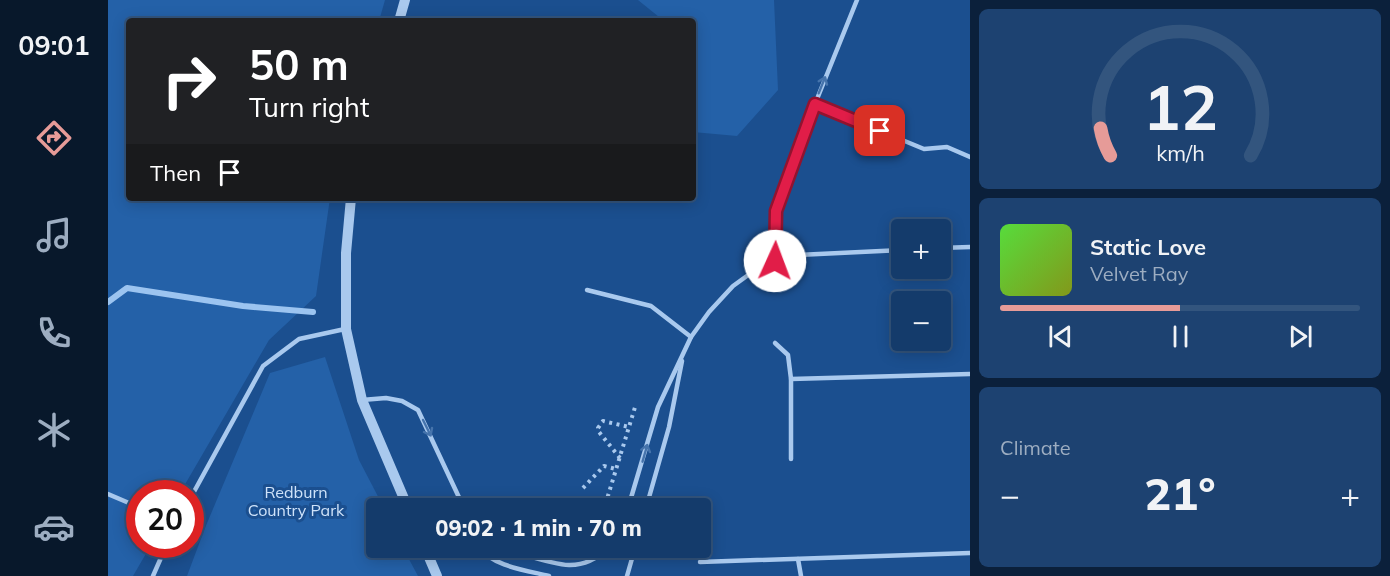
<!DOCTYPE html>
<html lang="en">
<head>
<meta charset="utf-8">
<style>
  :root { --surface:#143b6b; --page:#1d4271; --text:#f1f3f6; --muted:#9dadc1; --line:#33557e; --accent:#e69b98 }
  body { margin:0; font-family:Mulish,sans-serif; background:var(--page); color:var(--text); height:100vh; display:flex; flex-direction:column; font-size:22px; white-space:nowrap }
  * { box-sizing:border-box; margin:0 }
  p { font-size:20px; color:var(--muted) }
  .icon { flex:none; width:33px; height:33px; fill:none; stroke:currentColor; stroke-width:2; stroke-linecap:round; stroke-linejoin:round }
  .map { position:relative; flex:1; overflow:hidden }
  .details { display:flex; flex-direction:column; gap:9px; padding:9px; background:#0b203b; width:420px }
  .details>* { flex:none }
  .banner { position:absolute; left:18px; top:18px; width:570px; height:183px; border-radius:6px; box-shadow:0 3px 15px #0003,0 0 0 2px var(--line); background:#202124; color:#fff; overflow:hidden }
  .buttons { position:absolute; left:783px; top:219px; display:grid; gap:12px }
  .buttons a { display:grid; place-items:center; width:60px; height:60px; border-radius:6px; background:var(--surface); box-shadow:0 3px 15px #0003,0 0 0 2px var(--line); font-size:30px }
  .speed { position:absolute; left:18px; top:480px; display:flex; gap:12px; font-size:30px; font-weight:700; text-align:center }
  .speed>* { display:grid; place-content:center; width:78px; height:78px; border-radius:50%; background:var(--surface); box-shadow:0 3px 15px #0003,0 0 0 2px var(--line); line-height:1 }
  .speed .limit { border:9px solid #d22; background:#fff; color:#111 }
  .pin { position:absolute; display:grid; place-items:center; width:51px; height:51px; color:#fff; margin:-26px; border-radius:12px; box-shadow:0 3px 9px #0006 }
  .me { position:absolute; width:66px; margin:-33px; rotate:2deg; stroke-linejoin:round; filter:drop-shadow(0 0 4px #0008) }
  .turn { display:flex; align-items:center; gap:21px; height:126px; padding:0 24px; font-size:27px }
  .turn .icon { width:78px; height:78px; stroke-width:2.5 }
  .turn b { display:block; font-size:42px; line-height:51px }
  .then { display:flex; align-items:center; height:57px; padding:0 24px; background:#0003; gap:12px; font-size:22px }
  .big { font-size:45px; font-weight:800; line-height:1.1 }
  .details .widget { flex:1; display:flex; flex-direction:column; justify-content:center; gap:9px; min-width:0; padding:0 21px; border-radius:9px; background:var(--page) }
  .details .dial { align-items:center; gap:0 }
  .dial svg { height:156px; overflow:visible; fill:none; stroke:var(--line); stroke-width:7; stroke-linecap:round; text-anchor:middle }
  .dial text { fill:var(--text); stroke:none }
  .song { display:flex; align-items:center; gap:18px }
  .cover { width:72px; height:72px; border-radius:9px; background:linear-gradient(135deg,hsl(110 70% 55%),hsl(70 70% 35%)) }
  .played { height:6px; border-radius:3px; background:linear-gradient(90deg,var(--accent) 50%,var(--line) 50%) }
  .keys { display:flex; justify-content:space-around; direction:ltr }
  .heat { display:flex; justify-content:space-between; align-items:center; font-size:33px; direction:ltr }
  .trip { position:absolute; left:258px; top:498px; width:345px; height:60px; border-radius:6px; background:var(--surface); box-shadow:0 3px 15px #0003,0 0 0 2px var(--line); font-weight:800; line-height:60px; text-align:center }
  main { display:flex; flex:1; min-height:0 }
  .tabs { display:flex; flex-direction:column; width:108px; justify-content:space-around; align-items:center; background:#08182b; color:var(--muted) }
  .tabs .icon { width:42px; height:42px }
  .tabs .active { color:var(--accent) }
  .tabs b { font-size:27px; color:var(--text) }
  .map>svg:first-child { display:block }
  .green { fill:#2461a8 }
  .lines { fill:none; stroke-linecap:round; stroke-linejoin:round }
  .stream { stroke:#9cc4f0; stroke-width:6 }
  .path { stroke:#a9c9ee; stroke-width:4; stroke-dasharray:3 4.5; stroke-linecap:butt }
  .service { stroke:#a9c9ee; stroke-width:4.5 }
  .tertiary { stroke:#a9c9ee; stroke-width:10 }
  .oneway { stroke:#4674ac }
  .route-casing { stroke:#92132f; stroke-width:15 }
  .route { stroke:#e11d48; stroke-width:10 }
  .labels { text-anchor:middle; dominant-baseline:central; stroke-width:6; stroke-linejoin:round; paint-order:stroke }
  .park-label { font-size:16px; fill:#cfe3fa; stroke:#1b4f8f }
</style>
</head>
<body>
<main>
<nav class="tabs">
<b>09:01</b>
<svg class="icon active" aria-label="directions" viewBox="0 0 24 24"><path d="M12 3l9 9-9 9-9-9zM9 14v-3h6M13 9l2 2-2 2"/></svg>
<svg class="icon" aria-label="music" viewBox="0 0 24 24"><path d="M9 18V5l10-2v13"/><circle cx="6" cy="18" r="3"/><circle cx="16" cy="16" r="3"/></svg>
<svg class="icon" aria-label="phone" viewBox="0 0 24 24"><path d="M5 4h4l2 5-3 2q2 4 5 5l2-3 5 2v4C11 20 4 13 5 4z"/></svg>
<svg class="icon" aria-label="climate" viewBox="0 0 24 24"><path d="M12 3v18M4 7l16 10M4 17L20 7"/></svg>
<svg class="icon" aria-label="car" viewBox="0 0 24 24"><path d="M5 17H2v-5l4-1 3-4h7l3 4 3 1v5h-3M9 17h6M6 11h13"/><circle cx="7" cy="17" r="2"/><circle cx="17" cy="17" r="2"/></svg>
</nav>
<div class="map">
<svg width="862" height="576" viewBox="0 0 862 576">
  <rect width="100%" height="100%" fill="#1b4f8f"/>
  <g class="green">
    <path d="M0 0H277L271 21H21V198H222L208 296 161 340 72 493 32 494V544L43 545 25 576H0Z"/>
    <path d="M530 0H666L670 90 629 136 585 132V21H556Z"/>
    <path d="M217 357 251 460 276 508H268V548H295L310 576H79L97 528 162 373Z"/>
  </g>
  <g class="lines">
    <path class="stream" d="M0 302 19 288 135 306 205 312"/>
    <g class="path">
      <path d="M512 458 491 432 490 428 495 421 521 427"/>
      <path d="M475 488 496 466 508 469"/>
      <path d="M508 508 499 499 528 404"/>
    </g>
    <g class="service">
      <path d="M707 104 816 149 839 147 862 157"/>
      <path d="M832 248 862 247"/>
      <path d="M667 261 668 211 707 104 749 0"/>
      <path d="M479 290 543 306 583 337"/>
      <path d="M667 343 680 355 683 379V459"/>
      <path d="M683 379 862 374"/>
      <path d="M254 400 278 398 294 401 310 410 356 508"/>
      <path d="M0 494 21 503 32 509"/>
      <path d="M82 499 155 366 191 339 237 329"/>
      <path d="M520 508 550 407 583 337 601 312 625 286 643 273 667 261 690 255 794 250"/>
      <path d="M538 508 561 427 574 361"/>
      <path d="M374 548C382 566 422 571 441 576"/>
      <path d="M393 548C409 552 448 566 462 565 477 565 490 558 500 548"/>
      <path d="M690 559 693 576"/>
      <path d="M592 562 862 553"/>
      <path d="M45 576 59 544"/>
      <path d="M519 576 527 548"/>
    </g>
    <g class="tertiary">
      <path d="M291 21 297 0"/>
      <path d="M243 198 238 253V329L254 400 300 508"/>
      <path d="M317 548 329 576"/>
    </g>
  </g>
  <defs><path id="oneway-shaft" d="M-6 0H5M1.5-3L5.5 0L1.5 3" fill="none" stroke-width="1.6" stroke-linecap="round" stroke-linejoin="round" transform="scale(1.5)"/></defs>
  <g class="oneway">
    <use href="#oneway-shaft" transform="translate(714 85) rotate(-68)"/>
    <use href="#oneway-shaft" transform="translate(319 428) rotate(64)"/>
    <use href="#oneway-shaft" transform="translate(537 453) rotate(-74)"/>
  </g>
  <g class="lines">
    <g class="route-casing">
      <path id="route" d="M667 261 668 211 707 104 772 131"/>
    </g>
    <use href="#route" class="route"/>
  </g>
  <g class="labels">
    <g class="park-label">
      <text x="188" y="492">Redburn<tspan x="188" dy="18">Country Park</tspan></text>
    </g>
  </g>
</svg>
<div class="buttons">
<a>+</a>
<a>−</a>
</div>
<div class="speed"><div class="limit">20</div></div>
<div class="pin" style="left:772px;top:131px;background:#d93025"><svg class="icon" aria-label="arrive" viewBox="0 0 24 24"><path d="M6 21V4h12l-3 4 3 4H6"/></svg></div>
<svg class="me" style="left:667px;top:261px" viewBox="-20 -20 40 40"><circle r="19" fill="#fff"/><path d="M0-13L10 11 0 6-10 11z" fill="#e11d48"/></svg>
<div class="trip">09:02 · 1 min · 70 m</div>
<div class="banner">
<div class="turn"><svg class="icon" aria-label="right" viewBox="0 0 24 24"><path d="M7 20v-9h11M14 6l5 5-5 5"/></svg><div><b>50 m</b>Turn right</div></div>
<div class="then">Then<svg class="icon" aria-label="arrive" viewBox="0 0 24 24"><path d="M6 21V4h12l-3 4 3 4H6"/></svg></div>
</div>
</div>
<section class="details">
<div class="widget dial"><svg viewBox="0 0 100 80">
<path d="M14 69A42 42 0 1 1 86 69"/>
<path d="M14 69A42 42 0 0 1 9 55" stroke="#e69b98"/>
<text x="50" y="56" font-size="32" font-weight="700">12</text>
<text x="50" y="72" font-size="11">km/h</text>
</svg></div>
<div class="widget">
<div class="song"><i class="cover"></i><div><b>Static Love</b><p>Velvet Ray</p></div></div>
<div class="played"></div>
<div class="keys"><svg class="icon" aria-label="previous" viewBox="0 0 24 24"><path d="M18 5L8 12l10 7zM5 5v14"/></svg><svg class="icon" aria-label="pause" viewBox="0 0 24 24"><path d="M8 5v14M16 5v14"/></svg><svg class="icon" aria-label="next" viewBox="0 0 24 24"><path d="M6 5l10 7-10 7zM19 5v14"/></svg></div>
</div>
<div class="widget"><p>Climate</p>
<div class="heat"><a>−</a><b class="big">21°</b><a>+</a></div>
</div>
</section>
</main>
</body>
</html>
